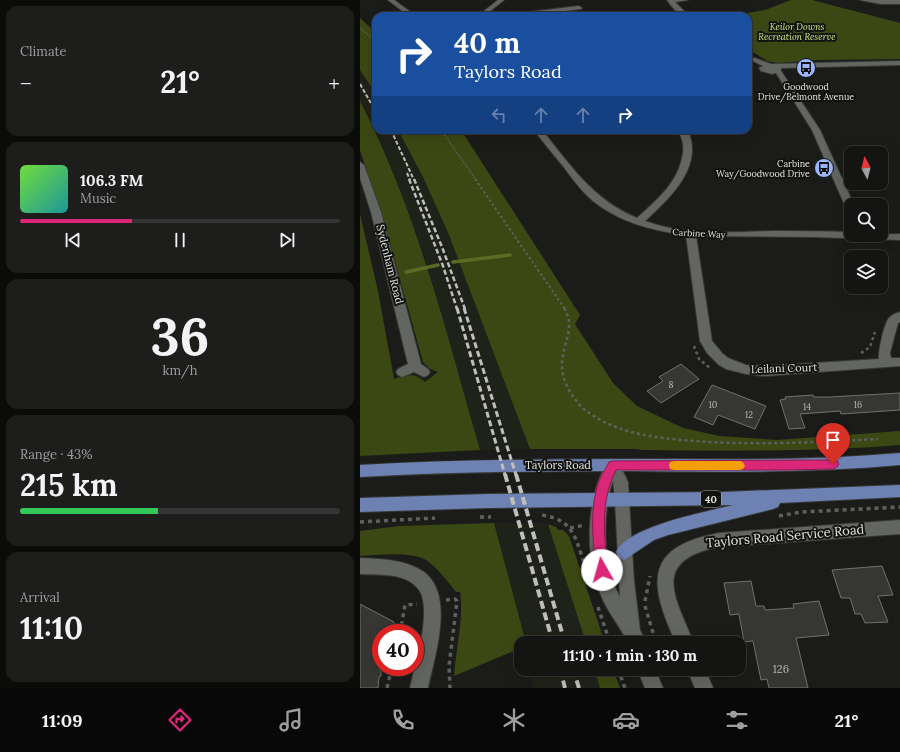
<!DOCTYPE html>
<html lang="en">
<head>
<meta charset="utf-8">
<style>
  :root { --surface:#141513; --page:#1d1e1c; --text:#f1f3f6; --muted:#9d9fa0; --line:#333433; --accent:#db2777 }
  body { margin:0; font-family:Lora,serif; background:var(--page); color:var(--text); height:100vh; display:flex; flex-direction:column; font-size:15px; white-space:nowrap }
  * { box-sizing:border-box; margin:0 }
  p { font-size:13px; color:var(--muted) }
  .icon { flex:none; width:22px; height:22px; fill:none; stroke:currentColor; stroke-width:2; stroke-linecap:round; stroke-linejoin:round }
  .map { position:relative; flex:1; overflow:hidden }
  .panel { display:flex; flex-direction:column; gap:6px; padding:6px; background:#0b0c0a; width:360px }
  .panel>* { flex:none }
  .banner { position:absolute; left:12px; top:12px; width:380px; height:122px; border-radius:12px; box-shadow:0 4px 16px #0002,0 0 0 1px var(--line); background:#1a4fa0; color:#fff; overflow:hidden }
  .needle { width:26px; rotate:353deg }
  .tools { position:absolute; left:484px; top:146px; display:grid; gap:8px }
  .tools a { display:grid; place-items:center; width:44px; height:44px; border-radius:8px; background:var(--surface); box-shadow:0 4px 16px #0002,0 0 0 1px var(--line); font-size:20px }
  .speed { position:absolute; left:12px; top:624px; display:flex; gap:8px; font-size:20px; font-weight:700; text-align:center }
  .speed>* { display:grid; place-content:center; width:52px; height:52px; border-radius:50%; background:var(--surface); box-shadow:0 4px 16px #0002,0 0 0 1px var(--line); line-height:1 }
  .speed .limit { border:6px solid #d22; background:#fff; color:#111 }
  .pin { position:absolute; display:grid; place-items:center; width:34px; height:34px; color:#fff; margin:-41px -17px; border-radius:50% 50% 50% 0; rotate:-45deg; box-shadow:0 0 4px #0007 }
  .pin .icon { rotate:45deg }
  .me { position:absolute; width:44px; margin:-22px; rotate:353deg; stroke-linejoin:round; filter:drop-shadow(0 0 3px #0008) }
  .turn { display:flex; align-items:center; gap:14px; height:84px; padding:0 16px; font-size:18px }
  .turn .icon { width:52px; height:52px; stroke-width:2.5 }
  .turn b { display:block; font-size:28px; line-height:34px }
  .lanes { display:flex; align-items:center; height:38px; padding:0 16px; background:#0003; justify-content:center; gap:20px; direction:ltr }
  .lanes .off { opacity:.35 }
  .big { font-size:30px; font-weight:700; line-height:1.1 }
  .panel .card { flex:1; display:flex; flex-direction:column; justify-content:center; gap:6px; min-width:0; padding:0 14px; border-radius:12px; background:var(--page) }
  .panel .dial { align-items:center; gap:0 }
  .dial b { font-size:52px; line-height:1 }
  .song { display:flex; align-items:center; gap:12px }
  .cover { width:48px; height:48px; border-radius:6px; background:linear-gradient(135deg,hsl(100 70% 55%),hsl(180 70% 35%)) }
  .played { height:4px; border-radius:2px; background:linear-gradient(90deg,var(--accent) 35%,var(--line) 35%) }
  .keys { display:flex; justify-content:space-around; direction:ltr }
  .heat { display:flex; justify-content:space-between; align-items:center; font-size:22px; direction:ltr }
  .charge { height:6px; border-radius:3px; background:linear-gradient(90deg,#34c759 43%,var(--line) 0) }
  .trip { position:absolute; left:154px; top:636px; width:232px; height:40px; border-radius:12px; background:var(--surface); box-shadow:0 4px 16px #0002,0 0 0 1px var(--line); font-weight:700; line-height:40px; text-align:center }
  .tab-bar { display:flex; height:64px; justify-content:space-around; align-items:center; background:#080808; color:var(--muted) }
  .tab-bar .icon { width:28px; height:28px }
  .tab-bar .on { color:var(--accent) }
  .tab-bar b { font-size:18px; color:var(--text) }
  main { display:flex; flex:1; min-height:0 }
  .map>svg:first-child { display:block }
  .built { fill:#1f2219 }
  .green { fill:#3c4814 }
  .lines { fill:none; stroke-linecap:round; stroke-linejoin:round }
  .stream { stroke:#5b6b23; stroke-width:3.5 }
  .building { fill:#363733; stroke:#70716d }
  .street-casing { stroke:#373835; stroke-width:2 }
  .secondary-casing { stroke:#373835; stroke-width:2 }
  .primary-casing { stroke:#373835; stroke-width:2 }
  .path-far3 { stroke:#5f605d; stroke-width:1.5; stroke-dasharray:1.5 1.5; stroke-linecap:butt }
  .path-far2 { stroke:#5f605d; stroke-width:2; stroke-dasharray:2.5 2.5; stroke-linecap:butt }
  .path-far1 { stroke:#5f605d; stroke-width:2.5; stroke-dasharray:3 3; stroke-linecap:butt }
  .path { stroke:#5f605d; stroke-width:3.5; stroke-dasharray:4 4; stroke-linecap:butt }
  .street { fill:#636561; fill-rule:evenodd }
  .secondary { fill:#636561; fill-rule:evenodd }
  .primary { fill:#6d81b3; fill-rule:evenodd }
  .rail-far3 { stroke:#bebfbc; stroke-width:2; stroke-dasharray:4 2; stroke-linecap:butt }
  .rail-far2 { stroke:#bebfbc; stroke-width:2.5; stroke-dasharray:5 2.5; stroke-linecap:butt }
  .rail-far1 { stroke:#bebfbc; stroke-width:3; stroke-dasharray:6 3; stroke-linecap:butt }
  .rail { stroke:#bebfbc; stroke-width:4; stroke-dasharray:8 4; stroke-linecap:butt }
  .route { fill:#db2777; stroke:#8e194d }
  .slow { fill:#f59e0b }
  .labels { text-anchor:middle; dominant-baseline:central; stroke-width:4; stroke-linejoin:round; paint-order:stroke }
  .far-park-label { font-size:9px; font-style:italic; fill:#cfea86; stroke:#121310 }
  .far-poi-label { font-size:9px; fill:#e3e4e1; stroke:#121310 }
  .far-street-label { font-size:9px; fill:#e3e4e1; stroke:#121310 }
  .number-label { font-size:9px; fill:#b8b9b6 }
  .shield { fill:#121310; stroke:#a4a5a2; stroke-width:1 }
  .shield-label { font-size:10px; font-weight:bold; fill:#e3e4e1 }
  .street-label { font-size:11px; fill:#e3e4e1; stroke:#121310 }
  .near-number-label { font-size:11px; fill:#b8b9b6 }
  .near-street-label { font-size:13px; fill:#e3e4e1; stroke:#121310 }
</style>
</head>
<body>
<main>
<section class="panel">
<div class="card"><p>Climate</p>
<div class="heat"><a>−</a><b class="big">21°</b><a>+</a></div>
</div>
<div class="card">
<div class="song"><i class="cover"></i><div><b>106.3 FM</b><p>Music</p></div></div>
<div class="played"></div>
<div class="keys"><svg class="icon" aria-label="previous" viewBox="0 0 24 24"><path d="M18 5L8 12l10 7zM5 5v14"/></svg><svg class="icon" aria-label="pause" viewBox="0 0 24 24"><path d="M8 5v14M16 5v14"/></svg><svg class="icon" aria-label="next" viewBox="0 0 24 24"><path d="M6 5l10 7-10 7zM19 5v14"/></svg></div>
</div>
<div class="card dial"><b>36</b><p>km/h</p></div>
<div class="card"><p>Range · 43%</p><b class="big">215 km</b><div class="charge"></div></div>
<div class="card"><p>Arrival</p><b class="big">11:10</b></div>
</section>
<div class="map">
<svg width="540" height="688" viewBox="0 0 540 688">
  <rect width="100%" height="100%" fill="#1b1c19"/>
  <g class="built">
    <path d="M0 70 16 94V130H38L63 177 89 235 170 449 120 450 66 261 37 182 19 137 0 101Z"/>
    <path d="M134 523H181L188 524 226 643H166Z"/>
    <path d="M167 669H234L240 688H173Z"/>
  </g>
  <g class="green">
    <path d="M431 0H452L540 23V59L457 60 418 63 407 61 388 49V16H368L405 10Z"/>
    <path d="M0 18 16 33V94L0 70Z"/>
    <path d="M0 101C57 211 86 332 120 450L0 456V214L18 291 34 379C46 375 55 372 65 382L78 372 70 369 63 362 30 243 0 150Z"/>
    <path d="M38 130H101L220 315 215 324 253 383 277 406 323 428 359 436 417 440 540 431V445C454 452 368 451 282 450L277 449H170L89 235 63 177Z"/>
    <path d="M134 523 166 643H161V648L94 676C96 648 104 618 100 592H96C87 581 78 568 66 560 52 551 16 555 0 556V531L39 526Z"/>
    <path d="M188 524 196 527 198 530H203L209 536 245 643H226Z"/>
    <path d="M234 669H253L260 688H240Z"/>
  </g>
  <g class="lines">
    <g class="stream">
      <path d="M93 262 150 255"/>
      <path d="M46 272 78 265"/>
    </g>
  </g>
  <g class="building">
    <path d="M321 364 339 379 301 403 287 391 303 381 299 377Z"/>
    <path d="M352 385 406 406 395 429 358 415 353 425 334 417Z"/>
    <path d="M540 393V410L481 414 480 411 440 414 445 428 429 429 420 400 426 399 425 397 453 395 454 397H469Z"/>
    <path d="M522 566 533 595 518 596 528 622 505 623 501 614H495L490 598H481L472 570Z"/>
    <path d="M391 581 396 606H404L405 610 434 608 433 604 459 601 469 635 436 638 448 688H409L407 679 401 680 393 641 384 642 379 614 370 615 364 583Z"/>
    <path d="M0 604 34 622 33 633H21V676L19 677 18 688H0Z"/>
  </g>
  <g class="lines">
    <g class="street-casing">
      <g id="street">
        <path d="M28 0H34L56 16H49Z"/>
        <path d="M138 0H144L124 16H118Z"/>
        <path d="M307 0H328L315 2 329 16C318 16 313 8 307 0Z"/>
        <path d="M500 0H540V4H521Z"/>
        <path d="M219 6 222 8 221 9 165 16H148L151 14Z"/>
        <path d="M391 58H395L411 64 540 61V65L421 68V71L460 130 494 205H491V211L486 208 452 130 416 73 412 74 401 71 399 68 403 66 391 60Z"/>
        <path d="M174 130H182C211 166 233 200 277 218 298 199 319 182 323 153 324 145 322 136 317 130L328 131C344 167 309 199 285 221 324 236 371 232 412 231 438 231 465 231 491 232V235L540 234V240L455 237 336 236 352 341 362 353 368 358 386 365 405 366 519 359C518 352 524 324 529 318 532 315 536 313 540 312V322L538 323 530 353 531 358H540V366L405 376 386 374 366 369 359 365 347 353 340 341 326 235C293 231 259 222 233 201 221 191 212 178 203 166 193 154 183 142 174 130Z"/>
        <path d="M0 162 4 165 21 212 61 364 68 369 70 372 68 375 64 377 54 372 42 377 38 375 36 372 38 369 48 364 11 212 0 178Z"/>
        <path d="M540 520V534L359 547C290 560 315 598 334 643H316C289 584 283 547 359 533Z"/>
        <path d="M0 558C20 559 39 559 57 568 98 587 75 655 68 688H50C55 665 68 624 63 600 62 592 56 585 49 581 35 573 15 575 0 574Z"/>
        <path d="M327 669H345L353 688H335Z"/>
      </g>
    </g>
    <g class="secondary-casing">
      <g id="secondary">
        <path d="M253 459 258 461 268 482 274 581 280 630 286 643H268C261 628 250 615 243 600 224 560 225 499 248 461ZM253 480 255 500 260 597C242 567 242 512 253 480Z"/>
        <path d="M277 669H295L303 688H285Z"/>
      </g>
    </g>
    <g class="primary-casing">
      <g id="primary">
        <path d="M540 453V465C450 473 361 472 272 471 181 471 90 472 0 477V465C90 460 181 459 272 459 361 459 450 461 540 453Z"/>
        <path d="M540 485V497L420 503 418 507 413 509 308 535 294 540 264 560 258 557 256 552C268 526 346 512 373 505L128 508 0 512V498L128 494 362 492Z"/>
      </g>
    </g>
    <g class="path-far3">
      <path d="M0 28 10 36 16 45"/>
      <path d="M81 130 116 180"/>
    </g>
    <path class="path-far2" d="M115 179 205 309"/>
    <g class="path-far1">
      <path d="M204 308C217 327 201 346 202 366 202 376 206 384 210 392 216 401 222 409 231 414 264 437 309 439 348 442 405 445 461 442 518 439"/>
      <path d="M334 346 339 359 350 368"/>
      <path d="M501 353 510 347 515 332"/>
    </g>
    <g class="path">
      <path d="M182 515C213 520 215 536 224 563"/>
      <path d="M419 516 441 512 540 507"/>
      <path d="M120 517H131"/>
      <path d="M0 522 75 518"/>
      <path d="M210 528 225 525"/>
      <path d="M86 600 95 599 97 601 89 666 90 688"/>
      <path d="M285 601 290 576"/>
      <path d="M285 606 296 643"/>
      <path d="M238 607 250 643"/>
      <path d="M40 633 45 605 57 604"/>
      <path d="M258 669 265 688"/>
      <path d="M27 688 32 667"/>
    </g>
    <use href="#street" class="street"/>
    <use href="#secondary" class="secondary"/>
    <use href="#primary" class="primary"/>
    <g class="rail-far3">
      <path d="M0 84 16 112"/>
      <path d="M31 130 54 180"/>
      <path d="M47 173 50 180"/>
    </g>
    <g class="rail-far2">
      <path d="M49 179 83 266 97 309"/>
      <path d="M54 179 82 247 105 309"/>
    </g>
    <g class="rail-far1">
      <path d="M97 308 145 475"/>
      <path d="M104 308 156 475"/>
    </g>
    <g class="rail">
      <path d="M145 474 193 643"/>
      <path d="M156 474 205 643"/>
      <path d="M200 669 205 688"/>
      <path d="M213 669 219 688"/>
    </g>
  </g>
  <path class="route" d="M473 460 477 461 479 464 477 467 473 469 426 470H256C240 501 244 536 248 570L246 574 242 576 238 574 236 570C233 541 229 509 239 481 242 474 246 468 249 462L253 461Z"/>
  <path class="slow" d="M314 461H380L383 462 385 466 383 469 380 470H314L310 469 309 465 310 462Z"/>
  <defs>
    <g id="bus-disc" transform="scale(1)"><circle r="9.5" fill="#99b5fd" stroke="#121310"/><path d="M-5-6H5V4H4V6H2V4H-2V6H-4V4H-5ZM-3.5-4V0h7V-4ZM-3.5 1.2v1.5H-2V1.2ZM2 1.2v1.5H3.5V1.2Z" fill="#111"/></g>
  </defs>
  <g fill-rule="evenodd">
    <use href="#bus-disc" x="446" y="68"/>
    <use href="#bus-disc" x="464" y="168"/>
  </g>
  <g class="labels">
    <g class="far-park-label">
      <text x="437" y="26">Keilor Downs<tspan x="437" dy="10">Recreation Reserve</tspan></text>
    </g>
    <g class="far-poi-label">
      <text x="446" y="86">Goodwood<tspan x="446" dy="10">Drive/Belmont Avenue</tspan></text>
      <text x="450" y="163" text-anchor="end">Carbine<tspan x="450" dy="10">Way/Goodwood Drive</tspan></text>
    </g>
    <g class="far-street-label">
      <text transform="translate(339 233) rotate(3)">Carbine Way</text>
    </g>
    <g class="number-label">
      <text x="311" y="384">8</text>
      <text x="353" y="404">10</text>
      <text x="498" y="404">16</text>
      <text x="447" y="406">14</text>
      <text x="389" y="414">12</text>
    </g>
    <rect class="shield" x="341" y="491" width="20" height="16" rx="3"/>
    <g class="shield-label">
      <text x="351" y="499">40</text>
    </g>
    <g class="street-label">
      <text transform="translate(30 264) rotate(76)">Sydenham Road</text>
      <text transform="translate(424 368) rotate(-2)">Leilani Court</text>
      <text x="198" y="465">Taylors Road</text>
    </g>
    <g class="near-number-label">
      <text x="421" y="669">126</text>
    </g>
    <g class="near-street-label">
      <text transform="translate(425 536) rotate(-5)">Taylors Road Service Road</text>
    </g>
  </g>
</svg>
<div class="tools">
<a><svg class="needle" viewBox="-14 -14 28 28"><path d="M0-13l5 13h-10z" fill="#e53935"/><path d="M0 13l5-13h-10z" fill="#9d9fa0"/></svg></a>
<a><svg class="icon" aria-label="search" viewBox="0 0 24 24"><circle cx="10" cy="10" r="6"/><path d="M15 15l6 6"/></svg></a>
<a><svg class="icon" aria-label="layers" viewBox="0 0 24 24"><path d="M12 4l9 5-9 5-9-5zM3 14l9 5 9-5"/></svg></a>
</div>
<div class="speed"><div class="limit">40</div></div>
<div class="pin" style="left:473px;top:464px;background:#d93025"><svg class="icon" aria-label="arrive" viewBox="0 0 24 24"><path d="M6 21V4h12l-3 4 3 4H6"/></svg></div>
<svg class="me" style="left:242px;top:570px" viewBox="-20 -20 40 40"><circle r="19" fill="#fff"/><path d="M0-13L10 11 0 6-10 11z" fill="#db2777"/></svg>
<div class="trip">11:10 · 1 min · 130 m</div>
<div class="banner">
<div class="turn"><svg class="icon" aria-label="right" viewBox="0 0 24 24"><path d="M7 20v-9h11M14 6l5 5-5 5"/></svg><div><b>40 m</b>Taylors Road</div></div>
<div class="lanes"><svg class="icon off" aria-label="left" viewBox="0 0 24 24"><path d="M17 20v-9H6M10 6l-5 5 5 5"/></svg><svg class="icon off" aria-label="ahead" viewBox="0 0 24 24"><path d="M12 20V5M6 11l6-6 6 6"/></svg><svg class="icon off" aria-label="ahead" viewBox="0 0 24 24"><path d="M12 20V5M6 11l6-6 6 6"/></svg><svg class="icon" aria-label="right" viewBox="0 0 24 24"><path d="M7 20v-9h11M14 6l5 5-5 5"/></svg></div>
</div>
</div>
</main>
<nav class="tab-bar">
<b>11:09</b>
<svg class="icon on" aria-label="directions" viewBox="0 0 24 24"><path d="M12 3l9 9-9 9-9-9zM9 14v-3h6M13 9l2 2-2 2"/></svg>
<svg class="icon" aria-label="music" viewBox="0 0 24 24"><path d="M9 18V5l10-2v13"/><circle cx="6" cy="18" r="3"/><circle cx="16" cy="16" r="3"/></svg>
<svg class="icon" aria-label="phone" viewBox="0 0 24 24"><path d="M5 4h4l2 5-3 2q2 4 5 5l2-3 5 2v4C11 20 4 13 5 4z"/></svg>
<svg class="icon" aria-label="climate" viewBox="0 0 24 24"><path d="M12 3v18M4 7l16 10M4 17L20 7"/></svg>
<svg class="icon" aria-label="car" viewBox="0 0 24 24"><path d="M5 17H2v-5l4-1 3-4h7l3 4 3 1v5h-3M9 17h6M6 11h13"/><circle cx="7" cy="17" r="2"/><circle cx="17" cy="17" r="2"/></svg>
<svg class="icon" aria-label="filters" viewBox="0 0 24 24"><path d="M4 7h16M4 17h16"/><circle cx="9" cy="7" r="2"/><circle cx="15" cy="17" r="2"/></svg>
<b>21°</b>
</nav>
</body>
</html>
